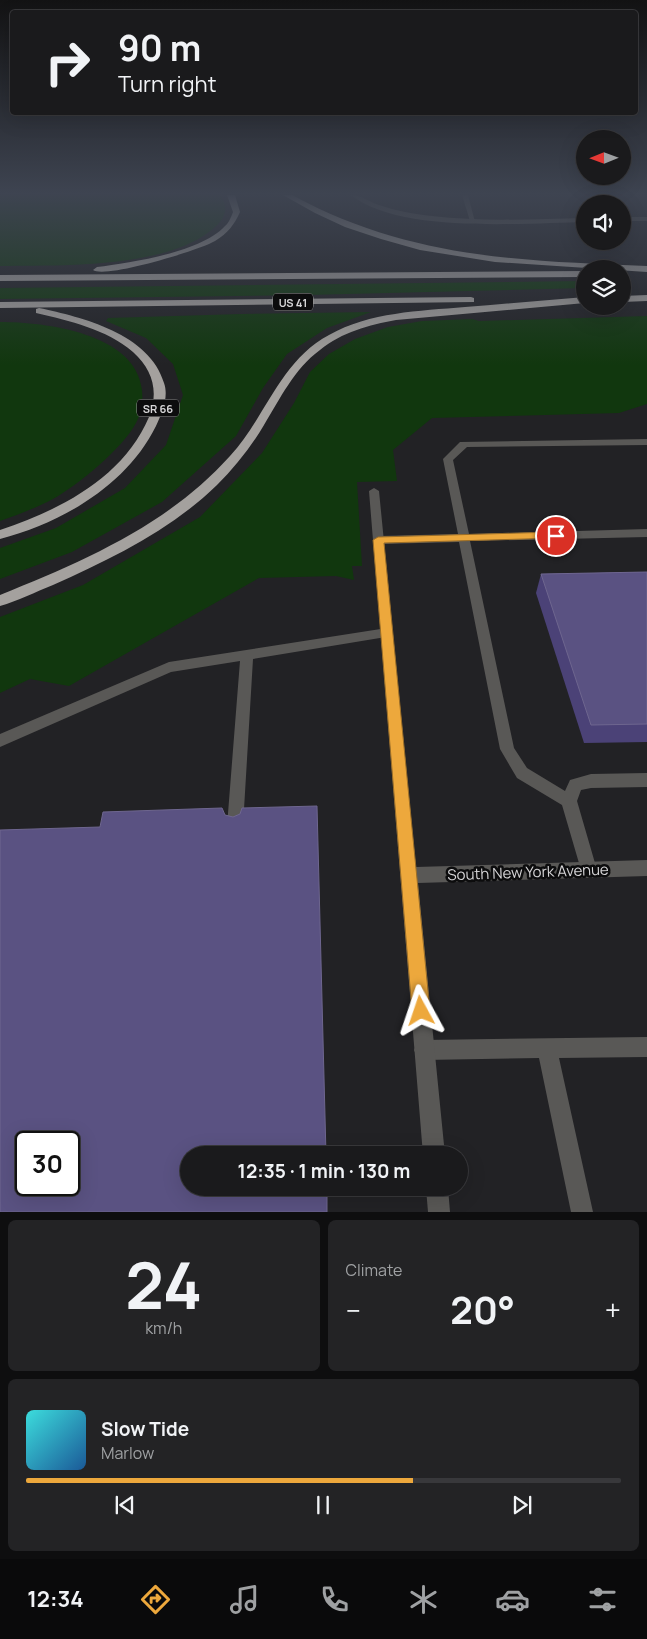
<!DOCTYPE html>
<html lang="en">
<head>
<meta charset="utf-8">
<style>
  :root { --surface:#1a1a1c; --page:#232325; --text:#f1f3f6; --muted:#9fa1a3; --line:#38383b; --accent:#eda83c }
  body { margin:0; font-family:Manrope,sans-serif; background:var(--page); color:var(--text); height:100vh; display:flex; flex-direction:column; font-size:19px; white-space:nowrap }
  * { box-sizing:border-box; margin:0 }
  p { font-size:16px; color:var(--muted) }
  .icon { flex:none; width:28px; height:28px; fill:none; stroke:currentColor; stroke-width:2; stroke-linecap:round; stroke-linejoin:round }
  .map { position:relative; height:1212px; overflow:hidden }
  .panel { display:flex; flex-direction:column; gap:8px; padding:8px; background:#0e0e0f; flex:1 }
  .panel>* { flex:none }
  .top-card { position:absolute; left:10px; top:10px; width:628px; height:105px; border-radius:5px; box-shadow:0 5px 20px #0002,0 0 0 1px var(--line); background:#1a1a1c; color:var(--text); overflow:hidden }
  .needle { width:32px; rotate:269deg }
  .controls { position:absolute; left:576px; top:130px; display:grid; gap:10px }
  .controls a { display:grid; place-items:center; width:55px; height:55px; border-radius:50%; background:var(--surface); box-shadow:0 5px 20px #0002,0 0 0 1px var(--line); font-size:25px }
  .speed { position:absolute; left:15px; top:1131px; display:flex; gap:10px; font-size:25px; font-weight:700; text-align:center }
  .speed>* { display:grid; place-content:center; width:65px; height:65px; border-radius:50%; background:var(--surface); box-shadow:0 5px 20px #0002,0 0 0 1px var(--line); line-height:1 }
  .speed .limit { border:2px solid #111; border-radius:8px; background:#fff; color:#111 }
  .pin { position:absolute; display:grid; place-items:center; width:42px; height:42px; color:#fff; margin:-21px; border:2px solid #fff; border-radius:50%; box-shadow:0 1px 5px #0007 }
  .me { position:absolute; width:55px; margin:-28px; rotate:355deg; stroke-linejoin:round; filter:drop-shadow(0 0 4px #0008) }
  .turn { display:flex; align-items:center; gap:18px; height:105px; padding:0 25px; font-size:22px }
  .turn .icon { width:65px; height:65px; stroke-width:2.5 }
  .turn b { display:block; font-size:35px; line-height:42px }
  .big { font-size:38px; font-weight:700; line-height:1.1 }
  .panel .card { flex:1; display:flex; flex-direction:column; justify-content:center; gap:8px; min-width:0; padding:0 18px; border-radius:8px; background:var(--page) }
  .panel .dial { align-items:center; gap:0 }
  .dial b { font-size:65px; line-height:1 }
  .song { display:flex; align-items:center; gap:15px }
  .cover { width:60px; height:60px; border-radius:8px; background:linear-gradient(135deg,hsl(180 70% 55%),hsl(210 70% 35%)) }
  .played { height:5px; border-radius:2px; background:linear-gradient(90deg,var(--accent) 65%,var(--line) 65%) }
  .keys { display:flex; justify-content:space-around; direction:ltr }
  .heat { display:flex; justify-content:space-between; align-items:center; font-size:28px; direction:ltr }
  .panel .tiles { flex:1; display:grid; gap:8px; grid-template-columns:1fr 1fr }
  .card:last-child { grid-column:span 2 }
  .trip { position:absolute; left:180px; top:1146px; width:288px; height:50px; border-radius:25px; background:var(--surface); box-shadow:0 5px 20px #0002,0 0 0 1px var(--line); font-weight:700; line-height:50px; text-align:center }
  .dock { display:flex; height:80px; justify-content:space-around; align-items:center; background:#0a0a0b; color:var(--muted) }
  .dock .icon { width:35px; height:35px }
  .dock .on { color:var(--accent) }
  .dock b { font-size:22px; color:var(--text) }
  .map>svg:first-child { display:block }
  .green { fill:#11370e }
  .lines { fill:none; stroke-linecap:round; stroke-linejoin:round }
  .lane { fill:#595856; fill-rule:evenodd }
  .street { fill:#595856; fill-rule:evenodd }
  .highway { fill:#a4a19e; fill-rule:evenodd }
  .wall { fill:#4b4277 }
  .building { fill:#5a5282; stroke:#6e668f; fill-rule:evenodd }
  .route { fill:#eda83c; stroke:#9a6d27 }
  .labels { text-anchor:middle; dominant-baseline:central; stroke-width:5; stroke-linejoin:round; paint-order:stroke }
  .shield { fill:#0c0c0d; stroke:#99999a; stroke-width:1 }
  .shield-label { font-size:11px; font-weight:bold; fill:#d6d5d7 }
  .near-street-label { font-size:15px; fill:#d6d5d7; stroke:#0c0c0d }
</style>
</head>
<body>
<div class="map">
<svg width="647" height="1212" viewBox="0 0 647 1212">
  <rect width="100%" height="100%" fill="#222225"/>
  <g class="green">
    <path d="M0 195H220C227 204 227 213 220 222 177 270 59 265 0 266Z"/>
    <path d="M585 281V288L306 295 0 299V288Z"/>
    <path d="M371 312 327 328 287 354 263 388 236 436 162 502 72 552 0 579V548L56 528 125 488 166 445 183 395 173 364 146 338 106 321 108 318 241 314Z"/>
    <path d="M647 316V404L619 413 432 418 393 450 397 481 357 482 362 566H352L354 580 336 576 259 578 69 686 30 679 0 693V617L83 585 200 517 262 453 294 403 310 372 329 354 355 339 388 327 422 321 472 319 479 321Z"/>
    <path d="M0 322C45 322 136 333 142 390 143 401 142 412 136 423 122 449 78 485 53 499 36 508 17 515 0 521Z"/>
  </g>
  <g class="lines">
    <g class="lane">
      <path d="M462 195H468L475 222 470 221Z"/>
      <path d="M647 439V445L467 447 453 460 469 534 647 529V537L470 541 514 748 527 768 565 791 570 780 591 774 647 773V787L591 788 581 790 577 801 597 870 595 876 589 878 583 876 581 870 562 805 517 778 500 749 459 542 379 544 373 540 379 536 458 534 443 459 460 442Z"/>
      <path d="M387 628 392 630 393 633 392 636 253 659 243 826 241 831 235 833 229 831 227 826 240 661 171 672 0 747V734L169 662Z"/>
      <path d="M647 1037V1057L559 1058 593 1212H571L539 1058 424 1060 417 1057 414 1050 417 1043 424 1040Z"/>
    </g>
    <g class="street">
      <path d="M351 195C362 195 369 202 379 205 396 211 414 214 432 216 482 222 534 219 585 218V222C524 223 400 234 351 195Z"/>
      <rect x="622" y="217" width="25" height="4"/>
      <path d="M374 488 379 491 416 867 647 860V876L418 883 445 1155H423L369 491Z"/>
      <path d="M426 1188H448L450 1212H428Z"/>
    </g>
    <g class="highway">
      <path d="M227 195H235L240 212C234 225 228 233 215 241 200 250 105 279 93 270L97 267C130 263 202 252 225 226 229 223 231 217 233 212Z"/>
      <path d="M283 195H292C408 258 519 261 647 266V272L495 262 420 250 381 239 345 227 315 213Z"/>
      <path d="M585 271V277L0 281V275Z"/>
      <path d="M647 295V301L622 302V296Z"/>
      <path d="M471 297 474 298V302L0 308V302Z"/>
      <path d="M585 297V303L396 320C369 325 342 332 320 350 294 369 280 399 264 425 251 447 235 467 217 485 171 530 111 559 53 585 35 592 18 601 0 606V595C84 561 168 525 230 456 266 417 280 361 329 335 370 312 419 311 465 307 505 304 545 300 585 297Z"/>
      <path d="M39 308C82 317 150 334 164 383 169 397 162 413 156 426 127 485 62 523 0 539V530C60 510 123 478 149 417 159 392 153 370 133 352 106 329 70 321 36 313V309Z"/>
    </g>
  </g>
  <path class="wall" d="M647 572V742L584 743 536 593 541 574Z"/>
  <g class="building">
    <path d="M647 572V724L591 725 541 574Z"/>
    <path d="M317 806 326 1155H189V1188H327V1212H0V830L100 827 103 812 222 808 225 815 233 817 240 814 242 808ZM26 1142H69V1185H26Z"/>
  </g>
  <linearGradient id="sky" x2="0" y2="1"><stop stop-color="#131314"/><stop offset="0.53" stop-color="#3e4451"/><stop offset="1" stop-color="#3e4451" stop-opacity="0"/></linearGradient>
  <rect width="647" height="365" fill="url(#sky)"/>
  <path class="route" d="M556 532 561 536 559 538 384 543 430 1011 427 1017 421 1020 415 1017 412 1011 373 540 378 537Z"/>
  <g class="labels">
    <g class="shield">
      <rect x="273" y="293.5" width="40" height="17" rx="4"/>
      <rect x="137" y="399.5" width="42" height="17" rx="4"/>
    </g>
    <g class="shield-label">
      <text x="293" y="302">US 41</text>
      <text x="158" y="408">SR 66</text>
    </g>
    <g class="near-street-label">
      <text transform="translate(528 872) rotate(-2)">South New York Avenue</text>
    </g>
  </g>
</svg>
<div class="controls">
<a><svg class="needle" viewBox="-14 -14 28 28"><path d="M0-13l5 13h-10z" fill="#e53935"/><path d="M0 13l5-13h-10z" fill="#9fa1a3"/></svg></a>
<a><svg class="icon" aria-label="sound" viewBox="0 0 24 24"><path d="M4 9h4l5-4v14l-5-4H4zM17 9q2 3 0 6"/></svg></a>
<a><svg class="icon" aria-label="layers" viewBox="0 0 24 24"><path d="M12 4l9 5-9 5-9-5zM3 14l9 5 9-5"/></svg></a>
</div>
<div class="speed"><div class="limit">30</div></div>
<div class="pin" style="left:556px;top:536px;background:#d93025"><svg class="icon" aria-label="arrive" viewBox="0 0 24 24"><path d="M6 21V4h12l-3 4 3 4H6"/></svg></div>
<svg class="me" style="left:421px;top:1011px" viewBox="-20 -20 40 40"><path d="M0-17L14 15 0 8-14 15z" fill="#eda83c" stroke="#fff" stroke-width="4"/></svg>
<div class="trip">12:35 · 1 min · 130 m</div>
<div class="top-card">
<div class="turn"><svg class="icon" aria-label="right" viewBox="0 0 24 24"><path d="M7 20v-9h11M14 6l5 5-5 5"/></svg><div><b>90 m</b>Turn right</div></div>
</div>
</div>
<section class="panel">
<div class="tiles">
<div class="card dial"><b>24</b><p>km/h</p></div>
<div class="card"><p>Climate</p>
<div class="heat"><a>−</a><b class="big">20°</b><a>+</a></div>
</div>
<div class="card">
<div class="song"><i class="cover"></i><div><b>Slow Tide</b><p>Marlow</p></div></div>
<div class="played"></div>
<div class="keys"><svg class="icon" aria-label="previous" viewBox="0 0 24 24"><path d="M18 5L8 12l10 7zM5 5v14"/></svg><svg class="icon" aria-label="pause" viewBox="0 0 24 24"><path d="M8 5v14M16 5v14"/></svg><svg class="icon" aria-label="next" viewBox="0 0 24 24"><path d="M6 5l10 7-10 7zM19 5v14"/></svg></div>
</div>
</div>
</section>
<nav class="dock">
<b>12:34</b>
<svg class="icon on" aria-label="directions" viewBox="0 0 24 24"><path d="M12 3l9 9-9 9-9-9zM9 14v-3h6M13 9l2 2-2 2"/></svg>
<svg class="icon" aria-label="music" viewBox="0 0 24 24"><path d="M9 18V5l10-2v13"/><circle cx="6" cy="18" r="3"/><circle cx="16" cy="16" r="3"/></svg>
<svg class="icon" aria-label="phone" viewBox="0 0 24 24"><path d="M5 4h4l2 5-3 2q2 4 5 5l2-3 5 2v4C11 20 4 13 5 4z"/></svg>
<svg class="icon" aria-label="climate" viewBox="0 0 24 24"><path d="M12 3v18M4 7l16 10M4 17L20 7"/></svg>
<svg class="icon" aria-label="car" viewBox="0 0 24 24"><path d="M5 17H2v-5l4-1 3-4h7l3 4 3 1v5h-3M9 17h6M6 11h13"/><circle cx="7" cy="17" r="2"/><circle cx="17" cy="17" r="2"/></svg>
<svg class="icon" aria-label="filters" viewBox="0 0 24 24"><path d="M4 7h16M4 17h16"/><circle cx="9" cy="7" r="2"/><circle cx="15" cy="17" r="2"/></svg>
</nav>
</body>
</html>
